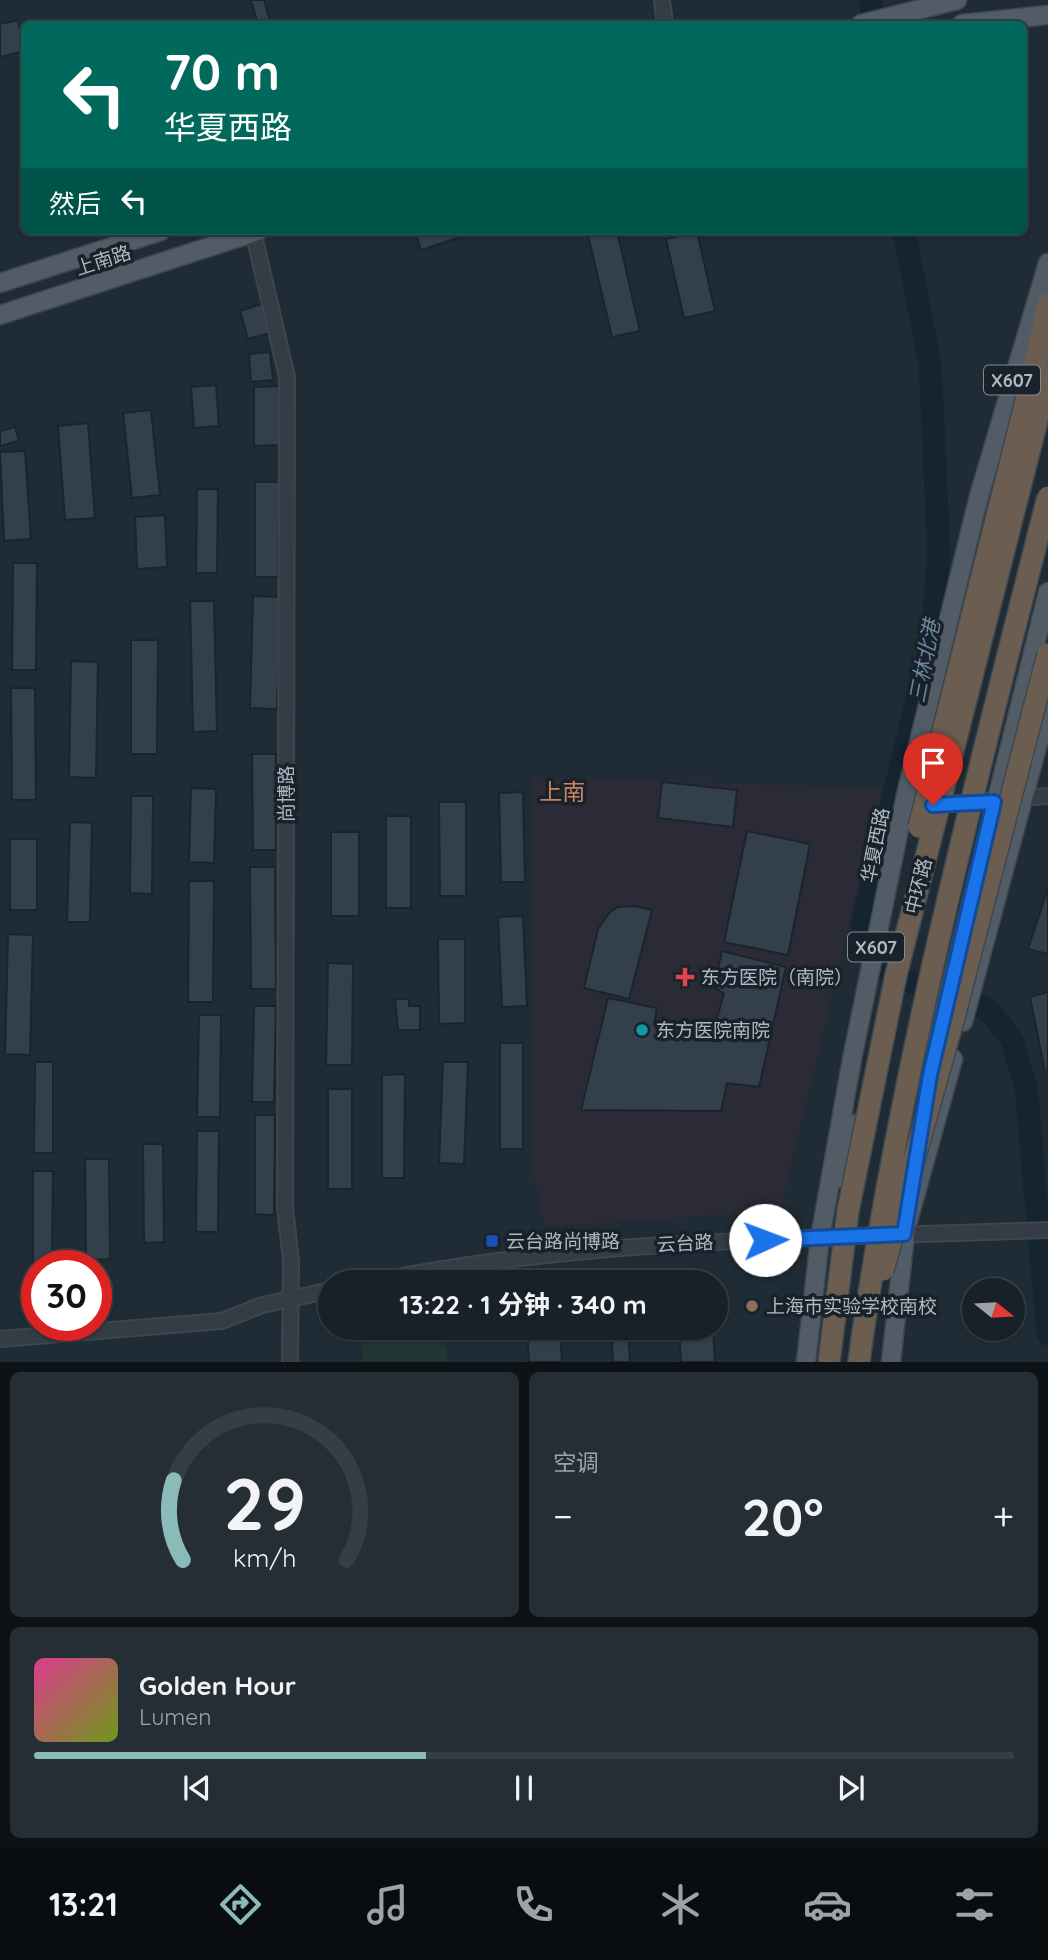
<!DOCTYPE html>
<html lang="zh">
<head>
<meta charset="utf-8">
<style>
  :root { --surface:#182128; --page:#252e34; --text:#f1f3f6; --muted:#9fa3a8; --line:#363e45; --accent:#8bbbb9 }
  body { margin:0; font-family:Quicksand,"Noto Sans SC",sans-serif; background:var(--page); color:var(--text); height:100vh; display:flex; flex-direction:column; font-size:26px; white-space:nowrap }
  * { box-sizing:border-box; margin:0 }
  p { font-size:23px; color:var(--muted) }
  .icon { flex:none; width:38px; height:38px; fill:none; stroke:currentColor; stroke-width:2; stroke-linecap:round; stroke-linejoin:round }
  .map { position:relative; height:1362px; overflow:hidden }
  .drawer { display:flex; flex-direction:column; gap:10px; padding:10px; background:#0d1216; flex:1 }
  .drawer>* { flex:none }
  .hud { position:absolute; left:21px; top:21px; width:1006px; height:214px; border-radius:10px; box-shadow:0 2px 5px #0004,0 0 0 2px var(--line); background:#00695c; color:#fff; overflow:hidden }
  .needle { width:46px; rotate:108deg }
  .tools { position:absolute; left:962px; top:1278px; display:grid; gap:14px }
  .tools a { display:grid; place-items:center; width:63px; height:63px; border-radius:50%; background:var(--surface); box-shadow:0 2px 5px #0004,0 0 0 2px var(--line); font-size:35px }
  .speed { position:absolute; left:21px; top:1250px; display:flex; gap:14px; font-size:35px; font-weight:700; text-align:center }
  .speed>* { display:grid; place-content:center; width:91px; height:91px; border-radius:50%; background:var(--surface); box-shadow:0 2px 5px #0004,0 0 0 2px var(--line); line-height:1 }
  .speed .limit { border:10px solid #d22; background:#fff; color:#111 }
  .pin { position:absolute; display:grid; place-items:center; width:60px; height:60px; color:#fff; margin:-72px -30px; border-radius:50% 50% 50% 0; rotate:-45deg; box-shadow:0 0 7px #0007 }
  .pin .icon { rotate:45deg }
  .me { position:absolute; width:77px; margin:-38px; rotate:88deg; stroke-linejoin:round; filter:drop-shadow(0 0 5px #0008) }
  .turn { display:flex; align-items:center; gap:24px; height:147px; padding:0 28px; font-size:32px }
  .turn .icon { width:91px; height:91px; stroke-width:2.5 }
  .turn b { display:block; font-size:49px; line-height:60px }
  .then { display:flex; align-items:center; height:66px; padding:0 28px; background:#0003; gap:14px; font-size:26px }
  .big { font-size:52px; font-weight:700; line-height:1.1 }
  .drawer .widget { flex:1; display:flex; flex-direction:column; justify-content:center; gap:10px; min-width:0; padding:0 24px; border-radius:10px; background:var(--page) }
  .drawer .dial { align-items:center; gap:0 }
  .dial svg { height:182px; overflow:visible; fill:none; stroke:var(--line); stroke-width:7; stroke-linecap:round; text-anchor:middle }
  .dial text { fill:var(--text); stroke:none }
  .song { display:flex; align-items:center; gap:21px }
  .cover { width:84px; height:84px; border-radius:10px; background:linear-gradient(135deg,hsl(330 70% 55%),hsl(80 70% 35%)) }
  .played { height:7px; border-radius:4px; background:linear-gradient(90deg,var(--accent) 40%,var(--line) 40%) }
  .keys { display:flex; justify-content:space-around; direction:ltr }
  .heat { display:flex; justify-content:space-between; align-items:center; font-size:38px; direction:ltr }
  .drawer .tiles { flex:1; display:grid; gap:10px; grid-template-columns:1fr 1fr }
  .widget:last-child { grid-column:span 2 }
  .trip { position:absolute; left:318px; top:1270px; width:410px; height:70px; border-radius:35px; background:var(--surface); box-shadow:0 2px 5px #0004,0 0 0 2px var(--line); font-weight:700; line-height:70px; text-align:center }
  .dock { display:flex; height:112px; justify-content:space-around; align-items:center; background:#0a0d10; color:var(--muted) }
  .dock .icon { width:49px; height:49px }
  .dock .on { color:var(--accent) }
  .dock b { font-size:32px; color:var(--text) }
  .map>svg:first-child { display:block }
  .medical { fill:#2b2b37 }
  .green { fill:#223636 }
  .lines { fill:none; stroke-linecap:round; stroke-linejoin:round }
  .river { stroke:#152431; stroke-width:23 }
  .building { fill:#33404c; stroke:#1b242c; stroke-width:2 }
  .minor-casing { stroke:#3d464f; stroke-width:18 }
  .major-casing { stroke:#3d464f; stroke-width:21 }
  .highway-casing { stroke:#3e4850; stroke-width:24 }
  .minor { stroke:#343d46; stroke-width:14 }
  .major { stroke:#525c66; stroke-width:18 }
  .highway { stroke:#6b5e51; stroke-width:21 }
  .highway-bridge-casing { stroke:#3e4850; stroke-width:24; stroke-linecap:butt }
  .highway-bridge { stroke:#6b5e51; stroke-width:21 }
  .route-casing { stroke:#114b97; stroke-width:18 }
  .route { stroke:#1a73e8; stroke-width:12 }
  .health-dot { fill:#e0444e; stroke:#19222a; stroke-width:2.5 }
  .culture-dot { fill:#0f9aa8; stroke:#19222a; stroke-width:2.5 }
  .transit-dot { fill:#1a4fb4; stroke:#19222a; stroke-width:2.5 }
  .education-dot { fill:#8d6e63; stroke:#19222a; stroke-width:2.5 }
  .labels { text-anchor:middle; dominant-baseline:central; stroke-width:7; stroke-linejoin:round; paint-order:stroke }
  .shield { fill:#19222a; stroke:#818b95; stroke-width:2 }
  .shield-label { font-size:18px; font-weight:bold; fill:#aeb8c3 }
  .street-label { font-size:19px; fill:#aeb8c3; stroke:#19222a }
  .poi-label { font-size:19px; fill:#aeb8c3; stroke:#19222a; text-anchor:start }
  .water-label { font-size:21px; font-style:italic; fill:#6887a0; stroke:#19222a }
  .quarter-label { font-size:23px; fill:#cc825f; stroke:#19222a }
</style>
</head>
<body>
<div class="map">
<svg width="1048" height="1362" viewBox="0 0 1048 1362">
  <rect width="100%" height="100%" fill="#202c35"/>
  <path class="medical" d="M534 777 882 788 780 1211 545 1227 531 1165Z"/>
  <path class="green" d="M423 1328H443L448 1361H363L360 1339Z"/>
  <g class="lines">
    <g class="river">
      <path d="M871 0 873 24"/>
      <path d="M904 231 930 364 939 553 932 640 862 924 870 955 894 976 988 1009 1012 1040 1026 1088 1048 1334"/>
    </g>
  </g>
  <g class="building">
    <path d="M251 0H264L271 24H258Z"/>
    <path d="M18 20 24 51 0 57V24Z"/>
    <path d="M415 231H478L421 250Z"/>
    <path d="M606 231H617L640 331 612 337 588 235Z"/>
    <path d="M697 232 715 311 684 318 666 239Z"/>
    <path d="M265 303 273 332 248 339 240 311Z"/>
    <path d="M270 352 273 380 251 382 249 354Z"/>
    <path d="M216 385 219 426 194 428 191 387Z"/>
    <path d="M280 386V445L254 446V387Z"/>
    <path d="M151 410 160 495 132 498 123 413Z"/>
    <path d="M88 423 95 518 65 520 58 426Z"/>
    <path d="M15 427 19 441 0 446V431Z"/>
    <path d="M25 451 31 539 4 541 0 452Z"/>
    <path d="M255 482H279L278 577H255Z"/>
    <path d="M197 489H218L217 573H196Z"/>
    <path d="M165 515 167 567 137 569 135 517Z"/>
    <path d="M13 563H37L36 670H12Z"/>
    <path d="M253 596 280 597 277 709 250 708Z"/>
    <path d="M190 601H214L217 731 193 732Z"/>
    <path d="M131 640H158L157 754H131Z"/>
    <path d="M71 661 98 662 96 778 69 777Z"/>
    <path d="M11 688H35L36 800H12Z"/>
    <path d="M252 754H276V850H253Z"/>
    <path d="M662 782 737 790 733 827 658 818Z"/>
    <path d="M191 788 216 789 214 863 189 862Z"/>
    <path d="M523 792 525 882H501L499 793Z"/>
    <path d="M131 796H153L152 894 130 893Z"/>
    <path d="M439 802H466V896H440Z"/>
    <rect x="386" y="816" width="25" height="92"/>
    <path d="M70 822 92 823 90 922H67Z"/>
    <path d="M747 831 810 844 788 955 724 942Z"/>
    <rect x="331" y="832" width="28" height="84"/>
    <rect x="10" y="839" width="27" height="71"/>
    <path d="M250 867H275L276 989H251Z"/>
    <path d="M189 881H214L213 1002H188Z"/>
    <path d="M1048 888V954L1028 949Z"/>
    <path d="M635 906 652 910 629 999 584 988 598 929 610 912 618 907Z"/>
    <path d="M523 916 527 1006 502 1007 498 917Z"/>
    <path d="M8 934 33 935 30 1055 5 1054Z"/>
    <path d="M438 939H465V1023L439 1024Z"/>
    <path d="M722 951 786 967 759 1087 727 1083 721 1111 581 1110 608 998 657 1008 654 1024 712 1035 724 994 714 987Z"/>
    <path d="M328 963 353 964 352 1065H326Z"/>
    <path d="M1048 992V1071L1045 1072 1030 997Z"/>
    <path d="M395 999H409V1006H420V1030H398Z"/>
    <path d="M254 1006H276L274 1102H252Z"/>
    <path d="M199 1015H221L220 1117H197Z"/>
    <rect x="500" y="1043" width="23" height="106"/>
    <path d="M35 1062H53V1153H34Z"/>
    <path d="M443 1062H468L464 1164 439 1163Z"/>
    <path d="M405 1074 404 1178H382V1075Z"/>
    <rect x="328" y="1089" width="24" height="100"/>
    <path d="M255 1115H275L274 1215 255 1214Z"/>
    <path d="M197 1131H219L218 1232H196Z"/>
    <path d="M143 1144H163L164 1242 144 1243Z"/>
    <path d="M85 1159H109L110 1259 86 1260Z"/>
    <path d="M33 1171H53L52 1265H37V1273H33Z"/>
    <path d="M527 1328H560L562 1362H529Z"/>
    <path d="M611 1328H628L630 1362H613Z"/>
    <path d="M679 1328H713L715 1362H681Z"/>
  </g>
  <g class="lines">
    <g class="minor-casing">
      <g id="minor">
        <path d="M662 0 665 24"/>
        <path d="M253 231 287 377 285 1207 291 1261 290 1362"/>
        <path d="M933 805 1048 796"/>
        <path d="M367 1283C591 1236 820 1239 1048 1230"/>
        <path d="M0 1339 222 1321 262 1305 331 1290"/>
      </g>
    </g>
    <g class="major-casing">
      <g id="major">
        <path d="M861 24 957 0"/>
        <path d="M962 24 1048 15"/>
        <path d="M0 283 161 231"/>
        <path d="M0 315 258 231"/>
        <path d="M1040 388 1048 355"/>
        <path d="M963 1022 1048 706"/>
        <path d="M935 1050 1048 592"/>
        <path d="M840 1178 855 1124"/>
        <path d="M908 1221 953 1059"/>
        <path d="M806 1362 820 1238 852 1059 906 795 979 496 1048 263"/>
        <path d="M891 1362 908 1208"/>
      </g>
    </g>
    <g class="highway-casing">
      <g id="highway">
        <path d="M1032 377 1048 304"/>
        <path d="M859 1362 862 1339"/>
      </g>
    </g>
    <use href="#minor" class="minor"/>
    <use href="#major" class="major"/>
    <use href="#highway" class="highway"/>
    <g class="highway-bridge-casing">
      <g id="highway-bridge">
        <path d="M919 827 1032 377"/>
        <path d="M883 1270 953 1021 1048 654"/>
        <path d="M862 1339C904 1054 977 776 1048 497"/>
        <path d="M829 1362 848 1211 896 975 1048 377"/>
      </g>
    </g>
    <use href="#highway-bridge" class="highway-bridge"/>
  </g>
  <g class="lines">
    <g class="route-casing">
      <path id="route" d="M765 1240 904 1234 930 1075 994 802 933 805"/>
    </g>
    <use href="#route" class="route"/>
  </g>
  <path class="health-dot" d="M681.5 966.5h7v7h7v7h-7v7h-7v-7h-7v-7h7z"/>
  <circle class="culture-dot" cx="642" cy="1030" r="7"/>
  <rect class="transit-dot" x="485" y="1234" width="14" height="14" rx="3.5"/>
  <circle class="education-dot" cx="752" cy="1306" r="7"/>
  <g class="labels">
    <g class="shield">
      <rect x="984" y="365.5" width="56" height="29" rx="5"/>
      <rect x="848" y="932.5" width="56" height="29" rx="5"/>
    </g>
    <g class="shield-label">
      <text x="1012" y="380">X607</text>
      <text x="876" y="947">X607</text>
    </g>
    <g class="street-label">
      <text transform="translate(103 260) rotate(-18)">上南路</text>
      <text transform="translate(286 794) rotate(-90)">尚博路</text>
      <text transform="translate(875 845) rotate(-79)">华夏西路</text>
      <text transform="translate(918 886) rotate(-76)">中环路</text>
      <text transform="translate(685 1243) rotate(-3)">云台路</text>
    </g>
    <g class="poi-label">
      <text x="701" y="977">东方医院（南院）</text>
      <text x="656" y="1030">东方医院南院</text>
      <text x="506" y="1241">云台路尚博路</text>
      <text x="766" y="1306">上海市实验学校南校</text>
    </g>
    <g class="water-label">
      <text transform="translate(924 661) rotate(-79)">三林北港</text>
    </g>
    <g class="quarter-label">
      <text x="562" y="791">上南</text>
    </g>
  </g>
</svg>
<div class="tools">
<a><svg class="needle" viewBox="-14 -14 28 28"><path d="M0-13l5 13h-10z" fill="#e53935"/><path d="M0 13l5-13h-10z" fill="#9fa3a8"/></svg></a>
</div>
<div class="speed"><div class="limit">30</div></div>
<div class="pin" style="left:933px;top:805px;background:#d93025"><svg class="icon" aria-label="arrive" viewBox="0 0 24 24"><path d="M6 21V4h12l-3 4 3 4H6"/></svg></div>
<svg class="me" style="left:765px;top:1240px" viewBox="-20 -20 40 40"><circle r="19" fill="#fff"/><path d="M0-13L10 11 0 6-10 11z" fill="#1a73e8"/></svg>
<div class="trip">13:22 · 1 分钟 · 340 m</div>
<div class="hud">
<div class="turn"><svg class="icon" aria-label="left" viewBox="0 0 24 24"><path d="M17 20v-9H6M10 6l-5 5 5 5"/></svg><div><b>70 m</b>华夏西路</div></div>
<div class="then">然后<svg class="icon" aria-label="left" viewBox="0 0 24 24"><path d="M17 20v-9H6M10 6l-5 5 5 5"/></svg></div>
</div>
</div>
<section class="drawer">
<div class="tiles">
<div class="widget dial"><svg viewBox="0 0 100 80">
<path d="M14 69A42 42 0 1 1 86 69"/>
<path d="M14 69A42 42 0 0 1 10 34" stroke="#8bbbb9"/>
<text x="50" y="56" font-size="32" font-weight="700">29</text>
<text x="50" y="72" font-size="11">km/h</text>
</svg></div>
<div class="widget"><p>空调</p>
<div class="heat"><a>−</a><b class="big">20°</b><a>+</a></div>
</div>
<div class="widget">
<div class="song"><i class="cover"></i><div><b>Golden Hour</b><p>Lumen</p></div></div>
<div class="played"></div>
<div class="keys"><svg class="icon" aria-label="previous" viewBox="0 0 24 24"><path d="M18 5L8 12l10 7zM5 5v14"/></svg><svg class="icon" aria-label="pause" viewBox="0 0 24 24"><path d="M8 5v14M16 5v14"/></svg><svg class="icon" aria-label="next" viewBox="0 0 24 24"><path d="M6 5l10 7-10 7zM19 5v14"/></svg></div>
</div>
</div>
</section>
<nav class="dock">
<b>13:21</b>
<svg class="icon on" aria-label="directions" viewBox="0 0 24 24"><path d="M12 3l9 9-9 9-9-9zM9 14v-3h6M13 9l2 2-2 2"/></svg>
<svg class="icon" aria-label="music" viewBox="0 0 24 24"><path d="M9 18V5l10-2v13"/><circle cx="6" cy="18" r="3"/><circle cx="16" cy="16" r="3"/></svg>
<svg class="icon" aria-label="phone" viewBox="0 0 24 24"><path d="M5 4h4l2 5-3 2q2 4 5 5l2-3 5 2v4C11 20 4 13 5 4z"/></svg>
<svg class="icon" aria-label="climate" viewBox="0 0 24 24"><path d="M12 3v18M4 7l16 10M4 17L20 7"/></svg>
<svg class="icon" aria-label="car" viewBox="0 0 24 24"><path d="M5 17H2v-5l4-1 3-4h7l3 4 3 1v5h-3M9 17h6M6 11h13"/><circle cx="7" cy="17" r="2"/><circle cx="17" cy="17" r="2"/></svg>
<svg class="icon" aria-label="filters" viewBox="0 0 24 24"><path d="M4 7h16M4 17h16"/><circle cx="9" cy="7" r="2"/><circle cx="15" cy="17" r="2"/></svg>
</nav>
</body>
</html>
